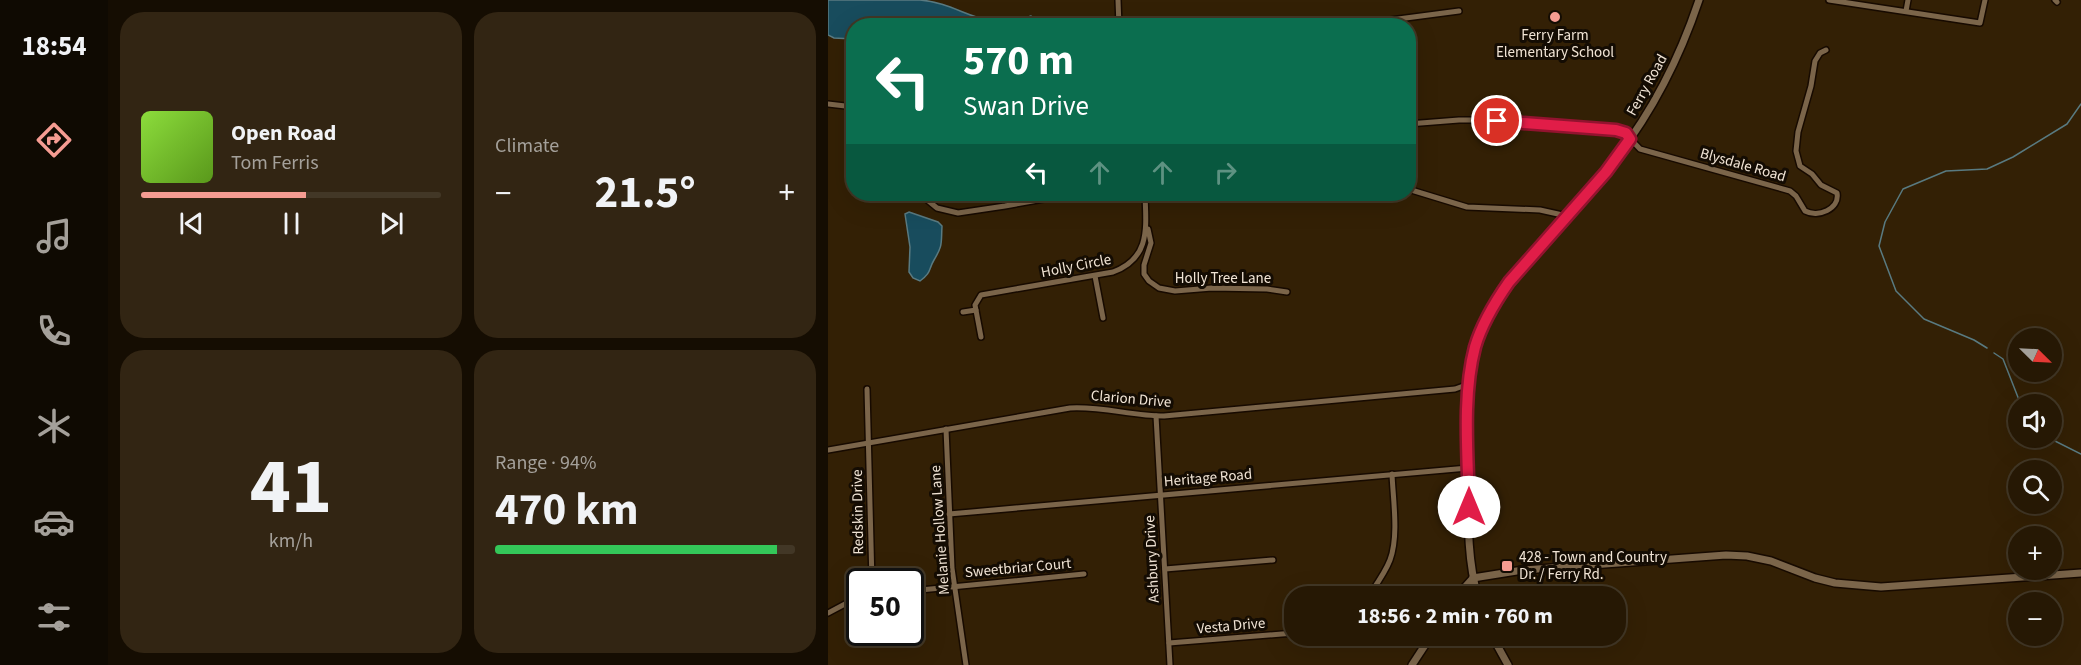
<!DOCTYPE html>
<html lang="en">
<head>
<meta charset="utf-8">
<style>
  :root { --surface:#261804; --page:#322513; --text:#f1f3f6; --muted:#a4a09a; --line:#423726; --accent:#f59c92 }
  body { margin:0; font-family:"Source Sans 3",sans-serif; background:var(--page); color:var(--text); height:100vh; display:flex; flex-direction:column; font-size:22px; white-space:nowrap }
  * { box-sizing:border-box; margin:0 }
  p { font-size:20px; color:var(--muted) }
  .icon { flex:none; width:33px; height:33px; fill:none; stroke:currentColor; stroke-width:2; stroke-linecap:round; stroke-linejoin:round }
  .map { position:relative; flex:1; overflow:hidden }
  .panel { display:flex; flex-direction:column; gap:12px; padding:12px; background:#150d02; width:720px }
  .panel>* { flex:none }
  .hud { position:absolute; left:18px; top:18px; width:570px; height:183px; border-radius:24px; box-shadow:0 6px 24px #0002,0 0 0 2px var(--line); background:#0b6e4f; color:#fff; overflow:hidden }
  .needle { width:39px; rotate:114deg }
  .fabs { position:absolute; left:1180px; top:328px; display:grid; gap:12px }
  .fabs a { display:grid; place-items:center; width:54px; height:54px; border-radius:50%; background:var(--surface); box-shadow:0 6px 24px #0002,0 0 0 2px var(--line); font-size:30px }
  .speed { position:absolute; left:18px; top:568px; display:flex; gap:12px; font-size:30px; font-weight:700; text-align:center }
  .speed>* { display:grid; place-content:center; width:78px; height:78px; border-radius:50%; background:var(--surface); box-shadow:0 6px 24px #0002,0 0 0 2px var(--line); line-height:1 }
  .speed .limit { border:3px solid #111; border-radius:9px; background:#fff; color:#111 }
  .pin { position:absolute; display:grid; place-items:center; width:51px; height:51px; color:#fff; margin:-26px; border:3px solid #fff; border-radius:50%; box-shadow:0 2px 6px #0007 }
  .me { position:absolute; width:66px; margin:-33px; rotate:0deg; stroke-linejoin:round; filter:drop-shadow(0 0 4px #0008) }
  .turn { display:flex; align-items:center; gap:21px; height:126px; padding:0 18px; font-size:27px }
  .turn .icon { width:78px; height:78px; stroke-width:2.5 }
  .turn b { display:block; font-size:42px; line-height:51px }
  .lanes { display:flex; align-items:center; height:57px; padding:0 18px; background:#0003; justify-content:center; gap:30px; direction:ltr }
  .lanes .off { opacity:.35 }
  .big { font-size:45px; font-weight:700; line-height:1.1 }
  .panel .tile { flex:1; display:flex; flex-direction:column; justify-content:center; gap:9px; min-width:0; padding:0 21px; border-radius:24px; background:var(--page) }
  .panel .dial { align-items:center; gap:0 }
  .dial b { font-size:78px; line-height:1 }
  .song { display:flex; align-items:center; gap:18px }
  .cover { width:72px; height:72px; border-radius:9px; background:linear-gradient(135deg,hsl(90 70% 55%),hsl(90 70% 35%)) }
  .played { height:6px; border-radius:3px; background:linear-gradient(90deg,var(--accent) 55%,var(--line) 55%) }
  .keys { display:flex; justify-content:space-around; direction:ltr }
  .heat { display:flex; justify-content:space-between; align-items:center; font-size:33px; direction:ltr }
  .charge { height:9px; border-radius:4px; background:linear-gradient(90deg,#34c759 94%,var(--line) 0) }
  .panel .tiles { flex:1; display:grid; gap:12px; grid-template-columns:repeat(2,1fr) }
  .trip { position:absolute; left:456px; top:586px; width:342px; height:60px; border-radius:24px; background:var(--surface); box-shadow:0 6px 24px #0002,0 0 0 2px var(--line); font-weight:700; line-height:60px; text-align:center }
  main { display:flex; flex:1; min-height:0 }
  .dock { display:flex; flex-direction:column; width:108px; justify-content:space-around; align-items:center; background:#0f0a02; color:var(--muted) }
  .dock .icon { width:42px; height:42px }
  .dock .on { color:var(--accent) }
  .dock b { font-size:27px; color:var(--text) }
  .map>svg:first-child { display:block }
  .water { fill:#184c5d; stroke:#597a81; stroke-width:1.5 }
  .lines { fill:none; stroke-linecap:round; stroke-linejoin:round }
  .stream { stroke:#597a81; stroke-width:1.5 }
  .street-casing { stroke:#170a00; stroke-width:8 }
  .secondary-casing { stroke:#170a00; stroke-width:10 }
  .street { stroke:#7b654a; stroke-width:5 }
  .secondary { stroke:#7b654a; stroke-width:7 }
  .route-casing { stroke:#92132f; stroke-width:15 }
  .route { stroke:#e11d48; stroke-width:10 }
  .poi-dot { fill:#f59c92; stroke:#140c03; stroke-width:2 }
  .labels { text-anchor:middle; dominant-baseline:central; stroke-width:6; stroke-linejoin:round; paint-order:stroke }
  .poi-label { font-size:15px; fill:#f1e4d5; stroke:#140c03 }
  .street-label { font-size:15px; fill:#f1e4d5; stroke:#140c03 }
</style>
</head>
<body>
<main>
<nav class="dock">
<b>18:54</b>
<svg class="icon on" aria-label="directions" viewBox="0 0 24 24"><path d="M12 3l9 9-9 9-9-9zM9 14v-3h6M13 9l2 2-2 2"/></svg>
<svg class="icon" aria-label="music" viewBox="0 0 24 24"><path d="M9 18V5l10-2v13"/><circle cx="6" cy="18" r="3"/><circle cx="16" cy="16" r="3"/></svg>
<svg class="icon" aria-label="phone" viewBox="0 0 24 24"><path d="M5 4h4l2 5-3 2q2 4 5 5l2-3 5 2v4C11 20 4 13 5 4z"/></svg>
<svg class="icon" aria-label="climate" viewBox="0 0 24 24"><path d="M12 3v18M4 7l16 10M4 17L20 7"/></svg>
<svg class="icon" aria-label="car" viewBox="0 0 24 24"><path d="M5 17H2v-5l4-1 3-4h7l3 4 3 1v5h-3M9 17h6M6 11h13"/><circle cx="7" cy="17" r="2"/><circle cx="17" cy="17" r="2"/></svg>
<svg class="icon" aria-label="filters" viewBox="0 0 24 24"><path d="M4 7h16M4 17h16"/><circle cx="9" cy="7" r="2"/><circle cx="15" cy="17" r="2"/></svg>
</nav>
<section class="panel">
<div class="tiles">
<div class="tile">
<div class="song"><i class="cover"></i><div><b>Open Road</b><p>Tom Ferris</p></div></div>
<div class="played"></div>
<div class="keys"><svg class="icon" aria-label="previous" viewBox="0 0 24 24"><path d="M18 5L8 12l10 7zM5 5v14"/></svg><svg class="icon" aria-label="pause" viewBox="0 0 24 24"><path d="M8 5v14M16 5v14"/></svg><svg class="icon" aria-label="next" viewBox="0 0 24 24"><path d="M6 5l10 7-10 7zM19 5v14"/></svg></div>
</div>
<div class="tile"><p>Climate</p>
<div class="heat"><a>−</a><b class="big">21.5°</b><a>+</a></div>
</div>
<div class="tile dial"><b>41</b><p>km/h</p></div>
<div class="tile"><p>Range · 94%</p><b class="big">470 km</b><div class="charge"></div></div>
</div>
</section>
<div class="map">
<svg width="1253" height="665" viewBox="0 0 1253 665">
  <rect width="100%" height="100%" fill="#332005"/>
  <g class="water">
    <path d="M0 0C30 0 62 0 92 0 134 3 156 35 203 16L218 25 26 26 25 39 6 38 0 35Z"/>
    <path d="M81 212 110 222 114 226C113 244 115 245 106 260 100 270 104 272 92 281L85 278 81 272 82 247 77 214Z"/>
  </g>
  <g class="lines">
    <g class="stream">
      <path d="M1159 348 1146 340 1096 319 1068 291 1051 246 1057 222 1075 189 1118 171 1159 169 1185 157 1239 124 1253 104"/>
      <path d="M1166 353 1175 359 1193 405"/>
      <path d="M1221 438 1253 454"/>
    </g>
    <g class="street-casing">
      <g id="street">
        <path d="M290 0 291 26"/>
        <path d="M1001 0 1152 23 1157 0"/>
        <path d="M1227 0 1229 2"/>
        <path d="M1078 11 1080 0"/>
        <path d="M517 26 631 11"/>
        <path d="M0 104 26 107"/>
        <path d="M580 124 631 120H651L795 131 812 149 962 191 968 196 977 211C990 218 1012 209 1009 193L993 185 984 174 972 166 968 151 970 132 983 86 987 61 992 53 998 50"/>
        <path d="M580 189 639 207 712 210 739 216"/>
        <path d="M92 194 109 208 130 213 177 206 244 194"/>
        <path d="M442 194 458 199 508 194"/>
        <path d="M320 229 323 243 316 265V274L321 281 331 288 347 291 384 288 439 289 459 292"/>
        <path d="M267 276 275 318"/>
        <path d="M135 312 148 310"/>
        <path d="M153 337 147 305 153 295 285 272C323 258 318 227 317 194"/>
        <path d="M39 389 44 582"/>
        <path d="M328 416 342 665"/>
        <path d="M118 429 124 568 138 665"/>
        <path d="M0 450 242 408C274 406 304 416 336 416L627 389 641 384"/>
        <path d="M121 514 640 468"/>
        <path d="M337 569 445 560"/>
        <path d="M82 591 256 574"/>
        <path d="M540 597C548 585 557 573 562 560 571 536 565 499 564 474"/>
        <path d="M0 613 32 596"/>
        <path d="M341 643 466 633"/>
      </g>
    </g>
    <g class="secondary-casing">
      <g id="secondary">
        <path d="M645 578 695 570 898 555 919 556 943 561 987 578 1007 583 1053 587 1253 573"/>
        <path d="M628 597 645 578"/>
        <path d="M650 597C637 553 641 505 640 460 640 423 637 383 648 346 654 323 667 302 681 282 717 240 756 201 789 157 826 109 852 57 871 0"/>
        <path d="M664 636 680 665"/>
        <path d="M584 665 603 636"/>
      </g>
    </g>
    <use href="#street" class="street"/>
    <use href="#secondary" class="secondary"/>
  </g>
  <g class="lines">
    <g class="route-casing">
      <path id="route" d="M641 507C640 456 634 396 647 347 654 323 667 302 681 282L778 172 802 139 798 133 788 130 669 121"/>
    </g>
    <use href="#route" class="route"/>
  </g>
  <g class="poi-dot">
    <circle cx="727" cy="17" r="6"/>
    <rect x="673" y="560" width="12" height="12" rx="3"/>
  </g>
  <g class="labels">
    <g class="poi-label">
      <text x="727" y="35">Ferry Farm<tspan x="727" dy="17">Elementary School</tspan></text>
      <text x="691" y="557" text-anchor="start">428 - Town and Country<tspan x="691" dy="17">Dr. / Ferry Rd.</tspan></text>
    </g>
    <g class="street-label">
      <text transform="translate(819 85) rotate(-61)">Ferry Road</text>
      <text transform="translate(915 165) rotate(16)">Blysdale Road</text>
      <text transform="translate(248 266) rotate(-11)">Holly Circle</text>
      <text x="395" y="278">Holly Tree Lane</text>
      <text transform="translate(303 399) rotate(5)">Clarion Drive</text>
      <text transform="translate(380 478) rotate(-5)">Heritage Road</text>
      <text transform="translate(30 512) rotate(-91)">Redskin Drive</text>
      <text transform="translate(112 530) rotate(-94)">Melanie Hollow Lane</text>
      <text transform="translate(324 559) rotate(-93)">Ashbury Drive</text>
      <text transform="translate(190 568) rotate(-5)">Sweetbriar Court</text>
      <text transform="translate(403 626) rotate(-5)">Vesta Drive</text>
    </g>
  </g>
</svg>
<div class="fabs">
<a><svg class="needle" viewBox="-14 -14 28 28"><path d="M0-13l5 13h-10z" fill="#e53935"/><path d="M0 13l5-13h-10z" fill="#a4a09a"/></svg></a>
<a><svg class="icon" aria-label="sound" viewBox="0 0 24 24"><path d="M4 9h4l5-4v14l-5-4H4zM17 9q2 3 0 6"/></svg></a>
<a><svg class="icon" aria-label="search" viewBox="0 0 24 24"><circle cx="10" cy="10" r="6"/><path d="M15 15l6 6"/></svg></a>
<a>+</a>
<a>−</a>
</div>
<div class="speed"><div class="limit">50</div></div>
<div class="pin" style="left:669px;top:121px;background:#d93025"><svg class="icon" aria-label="arrive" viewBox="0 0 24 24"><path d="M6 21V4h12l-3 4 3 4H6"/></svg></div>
<svg class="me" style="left:641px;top:507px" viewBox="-20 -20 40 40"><circle r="19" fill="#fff"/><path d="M0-13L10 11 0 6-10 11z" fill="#e11d48"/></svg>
<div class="trip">18:56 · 2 min · 760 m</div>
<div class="hud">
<div class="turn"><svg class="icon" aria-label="left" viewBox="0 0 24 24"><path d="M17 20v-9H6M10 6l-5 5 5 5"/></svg><div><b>570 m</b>Swan Drive</div></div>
<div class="lanes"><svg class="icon" aria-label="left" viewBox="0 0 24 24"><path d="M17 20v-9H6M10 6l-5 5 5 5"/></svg><svg class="icon off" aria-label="ahead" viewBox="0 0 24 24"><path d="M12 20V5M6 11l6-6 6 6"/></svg><svg class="icon off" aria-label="ahead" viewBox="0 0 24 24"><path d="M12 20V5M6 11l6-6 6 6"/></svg><svg class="icon off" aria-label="right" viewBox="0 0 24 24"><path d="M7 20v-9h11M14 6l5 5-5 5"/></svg></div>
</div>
</div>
</main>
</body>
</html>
